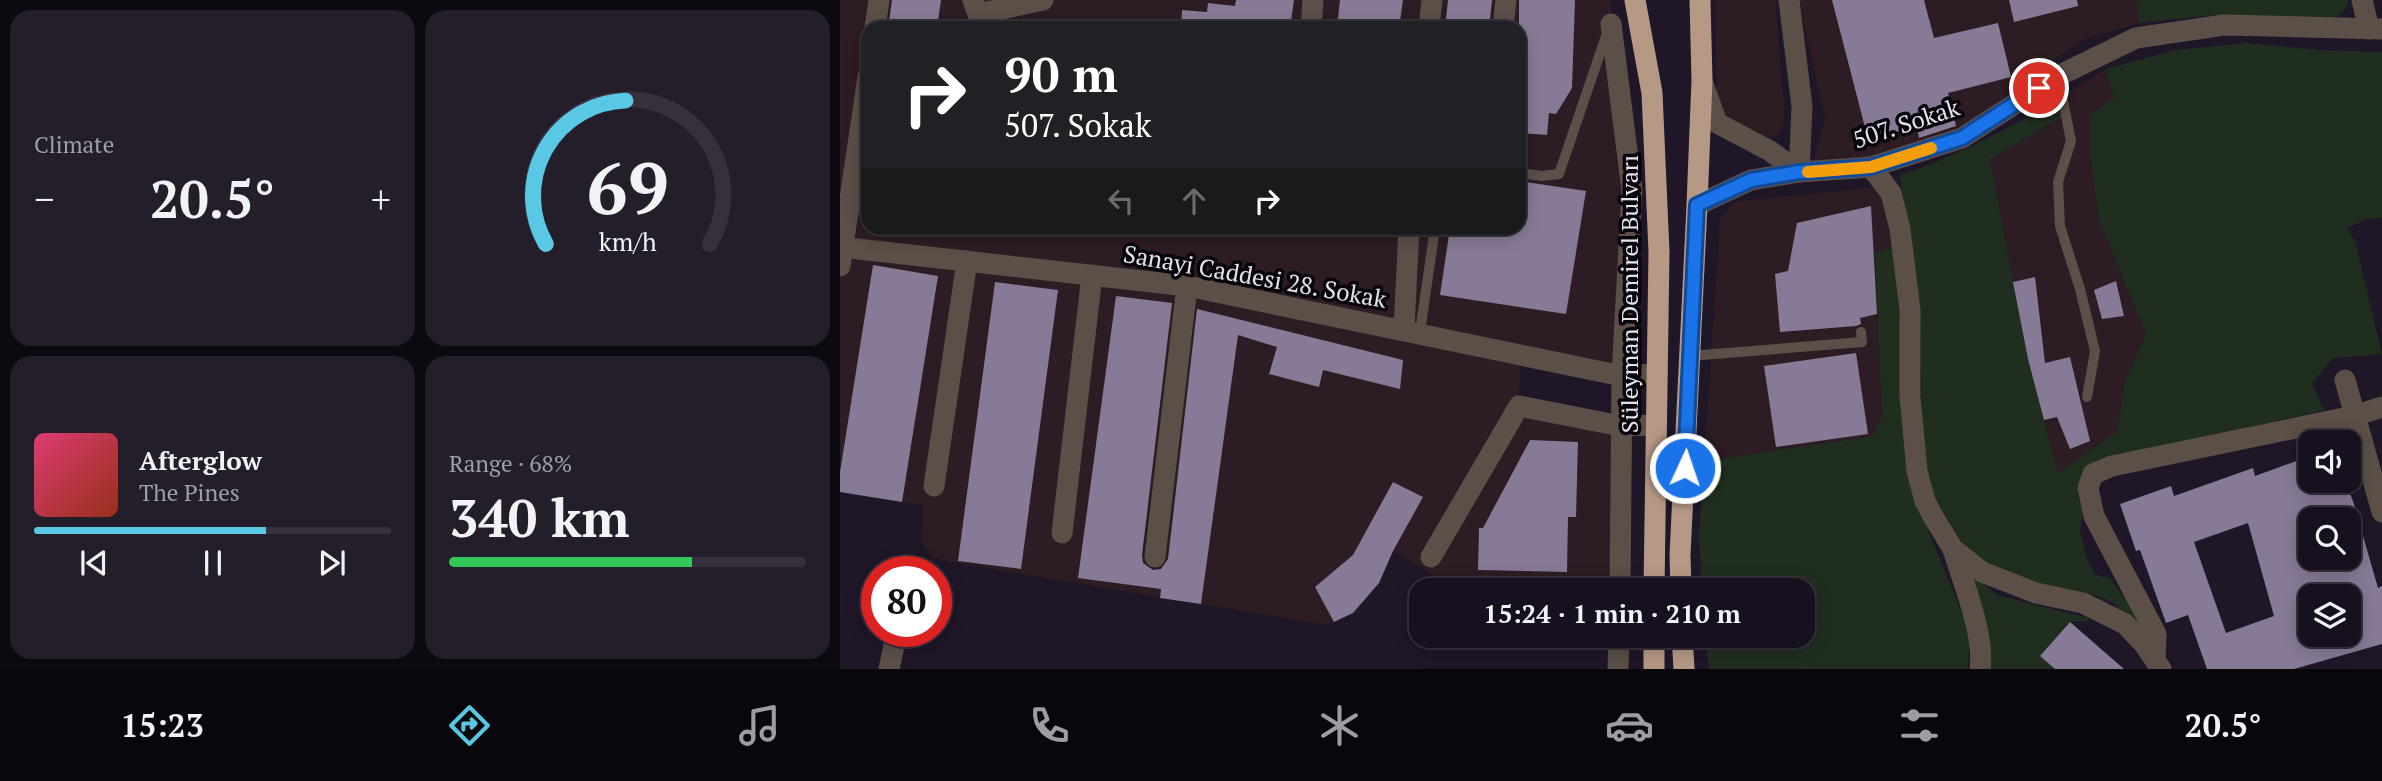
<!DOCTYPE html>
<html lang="en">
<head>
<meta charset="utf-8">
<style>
  :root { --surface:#17101e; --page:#241e2b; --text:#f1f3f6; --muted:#9e9da4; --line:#36303c; --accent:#58c8e4 }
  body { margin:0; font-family:"PT Serif",serif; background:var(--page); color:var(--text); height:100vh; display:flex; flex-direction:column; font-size:26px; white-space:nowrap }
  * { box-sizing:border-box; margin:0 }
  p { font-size:23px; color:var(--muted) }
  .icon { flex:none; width:38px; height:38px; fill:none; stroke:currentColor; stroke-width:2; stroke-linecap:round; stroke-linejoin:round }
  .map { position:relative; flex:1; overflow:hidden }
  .drawer { display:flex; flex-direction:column; gap:10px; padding:10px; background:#0d0910; width:840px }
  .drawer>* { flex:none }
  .top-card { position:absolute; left:21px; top:21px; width:665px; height:214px; border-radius:21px; box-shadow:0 4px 18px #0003,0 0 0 2px var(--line); background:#202124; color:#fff; overflow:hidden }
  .buttons { position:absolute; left:1458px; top:430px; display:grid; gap:14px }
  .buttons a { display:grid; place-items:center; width:63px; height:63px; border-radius:14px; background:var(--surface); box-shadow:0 4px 18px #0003,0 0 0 2px var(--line); font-size:35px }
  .speed { position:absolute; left:21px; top:556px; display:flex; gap:14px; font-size:35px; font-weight:700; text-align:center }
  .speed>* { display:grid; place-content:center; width:91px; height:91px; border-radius:50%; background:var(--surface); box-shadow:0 4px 18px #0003,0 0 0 2px var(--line); line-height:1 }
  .speed .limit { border:10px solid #d22; background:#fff; color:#111 }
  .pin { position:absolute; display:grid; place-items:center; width:60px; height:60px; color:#fff; margin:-30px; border:4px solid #fff; border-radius:50%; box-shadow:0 2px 7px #0007 }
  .me { position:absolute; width:77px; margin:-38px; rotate:3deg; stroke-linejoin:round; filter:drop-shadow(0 0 5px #0008) }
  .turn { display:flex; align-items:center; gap:24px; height:147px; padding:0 28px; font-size:32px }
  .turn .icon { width:91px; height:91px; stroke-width:2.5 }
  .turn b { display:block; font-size:49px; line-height:60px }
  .lanes { display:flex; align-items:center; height:66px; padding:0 28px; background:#0003; justify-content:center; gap:35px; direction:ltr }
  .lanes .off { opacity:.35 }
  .big { font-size:52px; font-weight:700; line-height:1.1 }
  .drawer .tile { flex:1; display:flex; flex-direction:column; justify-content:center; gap:10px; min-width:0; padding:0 24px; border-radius:21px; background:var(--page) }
  .drawer .dial { align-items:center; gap:0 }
  .dial svg { height:182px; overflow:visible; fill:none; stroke:var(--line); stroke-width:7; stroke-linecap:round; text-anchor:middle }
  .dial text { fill:var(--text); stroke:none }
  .song { display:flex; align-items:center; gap:21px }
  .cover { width:84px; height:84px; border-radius:10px; background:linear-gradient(135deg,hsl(340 70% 55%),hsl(10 70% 35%)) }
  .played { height:7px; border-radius:4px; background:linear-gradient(90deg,var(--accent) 65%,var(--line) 65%) }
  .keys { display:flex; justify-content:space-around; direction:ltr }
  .heat { display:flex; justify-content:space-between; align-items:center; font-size:38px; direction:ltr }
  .charge { height:10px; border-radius:5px; background:linear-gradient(90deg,#34c759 68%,var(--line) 0) }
  .drawer .tiles { flex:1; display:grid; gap:10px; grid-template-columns:repeat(2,1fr) }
  .trip { position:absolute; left:569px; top:578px; width:406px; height:70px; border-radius:21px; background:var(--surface); box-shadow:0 4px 18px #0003,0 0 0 2px var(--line); font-weight:700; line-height:70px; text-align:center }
  .menu { display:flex; height:112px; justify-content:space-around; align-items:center; background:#09060c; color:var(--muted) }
  .menu .icon { width:49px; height:49px }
  .menu .active { color:var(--accent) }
  .menu b { font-size:32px; color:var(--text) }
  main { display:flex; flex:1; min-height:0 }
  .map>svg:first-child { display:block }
  .commercial { fill:#2d1c23; fill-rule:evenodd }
  .green { fill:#202e20 }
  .building { fill:#877a96; fill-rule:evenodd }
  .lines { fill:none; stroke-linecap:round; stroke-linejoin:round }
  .lane { stroke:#5b4f48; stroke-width:10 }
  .street { stroke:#5b4f48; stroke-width:21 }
  .highway { stroke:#b69985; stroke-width:21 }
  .route-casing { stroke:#114b97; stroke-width:18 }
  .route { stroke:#1a73e8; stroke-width:12 }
  .slow { stroke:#f59e0b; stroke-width:12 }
  .labels { text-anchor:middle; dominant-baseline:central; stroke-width:7; stroke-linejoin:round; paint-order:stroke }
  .street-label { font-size:24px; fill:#e5e0ec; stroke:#07050b }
</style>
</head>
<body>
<main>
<section class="drawer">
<div class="tiles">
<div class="tile"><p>Climate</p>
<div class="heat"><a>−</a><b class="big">20.5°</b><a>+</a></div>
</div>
<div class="tile dial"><svg viewBox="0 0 100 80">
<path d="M14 69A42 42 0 1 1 86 69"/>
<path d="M14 69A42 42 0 0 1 49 6" stroke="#58c8e4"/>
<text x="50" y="56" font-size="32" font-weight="700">69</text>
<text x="50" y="72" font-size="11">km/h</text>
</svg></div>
<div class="tile">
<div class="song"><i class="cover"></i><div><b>Afterglow</b><p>The Pines</p></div></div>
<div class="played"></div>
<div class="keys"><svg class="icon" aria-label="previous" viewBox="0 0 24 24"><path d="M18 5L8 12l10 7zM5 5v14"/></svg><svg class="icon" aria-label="pause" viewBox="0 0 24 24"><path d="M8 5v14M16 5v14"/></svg><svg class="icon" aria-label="next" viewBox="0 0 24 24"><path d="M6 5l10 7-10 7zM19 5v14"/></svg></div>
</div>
<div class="tile"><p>Range · 68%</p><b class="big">340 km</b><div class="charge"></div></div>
</div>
</section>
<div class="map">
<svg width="1542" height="669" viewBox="0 0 1542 669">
  <rect width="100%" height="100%" fill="#1f1628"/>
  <g class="commercial">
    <path d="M0 0H771V24L792 190 782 376 681 356 679 406 781 426 780 590H638V588L601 581 553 551 539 583 523 603 513 613 494 622 481 624 105 561 91 556 82 543 83 505 0 492ZM28 28H679V228H28Z"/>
    <path d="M875 0H935L945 120 941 132 935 136H919L888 120 877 105Z"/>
    <path d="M959 0H1301L1295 3 1299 23 1246 39 1191 73 1125 130 1035 156 974 160 985 120Z"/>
    <path d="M1266 69 1274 98 1259 220 1306 334 1285 381 1277 431 1218 473 1188 360 1150 159 1222 118 1213 102Z"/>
    <path d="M1036 187 1044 196 1052 248 1035 253 1042 417 1032 436 864 461 880 220 893 202Z"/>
  </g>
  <g class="green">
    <path d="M1301 0H1508C1508 10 1499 16 1491 20L1374 15 1299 23 1295 3Z"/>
    <path d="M1407 43 1480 50 1542 52V218L1528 219 1507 228 1515 241 1542 354 1493 358 1472 383 1484 410 1253 463 1244 475 1237 493 1243 512 1240 531 1248 562 1256 575 1270 578 1307 628 1289 618 1273 603 1255 595 1196 584 1155 569 1124 546 1094 496 1083 457 1080 323 1060 175C1117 156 1161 132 1213 102L1223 117 1150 159 1188 360 1218 473 1277 431 1285 381 1306 334 1259 220 1250 152 1251 114 1274 98 1266 69 1335 50Z"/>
    <path d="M1052 248 1083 518 1130 633 1128 669H869L865 635H962V590H862L859 536 864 461 1032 436 1042 417 1035 253Z"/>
    <path d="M1124 574 1141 582 1157 595 1248 618V621L1229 622 1200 656 1215 669H1146Z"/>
  </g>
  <g class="building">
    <path d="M52 0H101L97 28H48Z"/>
    <path d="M396 0H454L450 28H341L342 10 367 12 368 3 395 6Z"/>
    <path d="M500 0H563L559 28H497Z"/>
    <path d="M608 0H652L649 28H605Z"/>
    <path d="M679 0H735L732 88 716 114 709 113 707 135 679 133Z"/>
    <path d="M992 0H1084L1094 38 1158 23 1171 77 1108 93 1116 126 1079 138 1077 127 1028 139Z"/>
    <path d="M1169 0H1237L1238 6 1174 22Z"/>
    <path d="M679 181 746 191 726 314 600 295 610 228H679Z"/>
    <path d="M1031 206 1037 314 1020 318 1021 324 1016 326 940 332 935 274 948 271 957 223Z"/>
    <path d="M33 265 98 276 62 502 0 492V472Z"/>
    <path d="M1195 277 1205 363 1230 357 1250 441 1230 449 1217 417 1204 420 1188 359 1173 282Z"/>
    <path d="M1276 281 1284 316 1262 319 1254 290Z"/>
    <path d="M155 282 218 290 181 569 118 561Z"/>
    <path d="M276 296 332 303 302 555 303 563 313 570 321 569 328 559 357 309 563 360 560 389 483 370 479 387 429 374 437 347 398 335 361 604 320 598 321 589 238 578Z"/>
    <path d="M1016 353 1028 434 936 447 924 366Z"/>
    <path d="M690 440 738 442 736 517H728L727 572 638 570 639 528H643Z"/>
    <path d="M1470 456V481H1505L1513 501 1538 588 1542 586V644L1454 669H1367L1348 615 1326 623 1300 550 1296 551 1280 504 1331 486 1334 496 1413 468 1415 476ZM1470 520H1508V558H1470ZM1408 523 1434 616 1386 633 1354 542ZM1470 597H1508V635H1470Z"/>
    <path d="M553 482 583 497 553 551 539 583 513 613 494 622 475 587 513 555Z"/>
    <path d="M1230 622 1284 669H1215L1200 656Z"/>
  </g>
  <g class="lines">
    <g class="lane">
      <path d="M1218 76 1231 141 1218 182 1220 226 1240 289 1255 351 1247 397"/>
      <path d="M679 173 702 176 719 174 767 33"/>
      <path d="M580 332 595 228"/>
      <path d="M850 356 1022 342 1021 332"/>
    </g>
    <g class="street">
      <path d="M133 0 138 14 203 0"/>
      <path d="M949 0 962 107 959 172"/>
      <path d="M1522 0 1529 29"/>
      <path d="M771 24 792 190 782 376 780 590"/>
      <path d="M35 28 39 0"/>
      <path d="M471 28 473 0"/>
      <path d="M589 28 592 0"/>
      <path d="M663 28 666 0"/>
      <path d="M863 84 877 123 930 151 959 172"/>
      <path d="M1031 167 1051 193 1060 229 1070 310V396L1077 471 1085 501 1094 518 1113 549 1142 572 1196 593 1243 603 1285 624 1304 644 1321 669"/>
      <path d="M857 205 911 180 959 172 1031 167 1122 138 1218 76 1296 38 1384 25 1542 29"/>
      <path d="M0 247 347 286 782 376 817 374"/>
      <path d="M0 266 28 77"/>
      <path d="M564 329 569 228"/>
      <path d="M1505 380 1542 512"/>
      <path d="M94 486 127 261"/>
      <path d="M222 533 252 275"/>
      <path d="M1113 549C1123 583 1145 635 1140 669"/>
      <path d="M315 557 347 286"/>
      <path d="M591 557 679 406 781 426 816 425"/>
      <path d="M1315 659 1316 634 1254 516 1248 488 1253 474 1272 466 1514 416 1542 407"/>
      <path d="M49 669 57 632"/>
      <path d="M778 669 779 635"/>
    </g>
    <g class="highway">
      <path d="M795 0 812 93 819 252 814 590"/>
      <path d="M841 590 840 555 857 205 862 80 860 0"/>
      <path d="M814 635V669"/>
      <path d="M842 635 844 669"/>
    </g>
  </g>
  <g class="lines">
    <g class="route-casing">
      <path id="route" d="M845 468 857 205 911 180 959 172 1031 167 1122 138 1199 88"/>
    </g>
    <use href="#route" class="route"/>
    <path class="slow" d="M968 172 1031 167 1091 148"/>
  </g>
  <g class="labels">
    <g class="street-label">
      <text transform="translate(1066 123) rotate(-18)">507. Sokak</text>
      <text transform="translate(415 276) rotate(10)">Sanayi Caddesi 28. Sokak</text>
      <text transform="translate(789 294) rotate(-90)">Süleyman Demirel Bulvarı</text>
    </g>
  </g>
</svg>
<div class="buttons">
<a><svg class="icon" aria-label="sound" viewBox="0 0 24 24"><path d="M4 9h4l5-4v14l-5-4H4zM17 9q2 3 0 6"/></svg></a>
<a><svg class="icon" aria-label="search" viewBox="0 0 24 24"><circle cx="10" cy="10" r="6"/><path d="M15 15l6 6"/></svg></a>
<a><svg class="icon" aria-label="layers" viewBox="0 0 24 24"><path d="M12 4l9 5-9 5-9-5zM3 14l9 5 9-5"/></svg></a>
</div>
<div class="speed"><div class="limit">80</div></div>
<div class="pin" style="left:1199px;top:88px;background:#d93025"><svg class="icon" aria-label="arrive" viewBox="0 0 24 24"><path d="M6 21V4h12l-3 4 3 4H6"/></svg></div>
<svg class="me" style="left:845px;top:468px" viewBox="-20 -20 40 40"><circle r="17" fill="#1a73e8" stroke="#fff" stroke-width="3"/><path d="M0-11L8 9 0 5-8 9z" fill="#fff"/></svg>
<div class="trip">15:24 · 1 min · 210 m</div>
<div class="top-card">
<div class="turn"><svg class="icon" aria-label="right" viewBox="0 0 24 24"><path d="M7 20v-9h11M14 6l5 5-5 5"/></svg><div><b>90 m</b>507. Sokak</div></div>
<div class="lanes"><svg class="icon off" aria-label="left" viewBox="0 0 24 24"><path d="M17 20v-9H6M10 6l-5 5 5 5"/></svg><svg class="icon off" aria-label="ahead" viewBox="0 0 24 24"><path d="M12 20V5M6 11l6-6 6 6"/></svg><svg class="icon" aria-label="right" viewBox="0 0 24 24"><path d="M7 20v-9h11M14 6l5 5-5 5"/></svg></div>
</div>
</div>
</main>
<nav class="menu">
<b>15:23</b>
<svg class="icon active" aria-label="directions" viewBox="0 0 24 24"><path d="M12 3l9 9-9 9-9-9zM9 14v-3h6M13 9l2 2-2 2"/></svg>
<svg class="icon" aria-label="music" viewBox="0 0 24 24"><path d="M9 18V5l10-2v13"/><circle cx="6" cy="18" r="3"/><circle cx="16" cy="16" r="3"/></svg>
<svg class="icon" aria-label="phone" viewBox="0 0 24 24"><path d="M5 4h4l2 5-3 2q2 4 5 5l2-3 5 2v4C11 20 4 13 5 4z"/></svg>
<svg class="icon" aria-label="climate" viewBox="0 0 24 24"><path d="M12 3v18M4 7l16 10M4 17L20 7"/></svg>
<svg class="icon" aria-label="car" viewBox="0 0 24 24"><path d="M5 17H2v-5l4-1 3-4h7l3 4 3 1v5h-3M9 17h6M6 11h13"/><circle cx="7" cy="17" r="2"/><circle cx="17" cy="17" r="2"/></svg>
<svg class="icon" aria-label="filters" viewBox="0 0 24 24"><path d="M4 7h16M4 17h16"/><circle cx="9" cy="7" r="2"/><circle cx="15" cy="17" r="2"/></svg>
<b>20.5°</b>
</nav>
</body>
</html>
